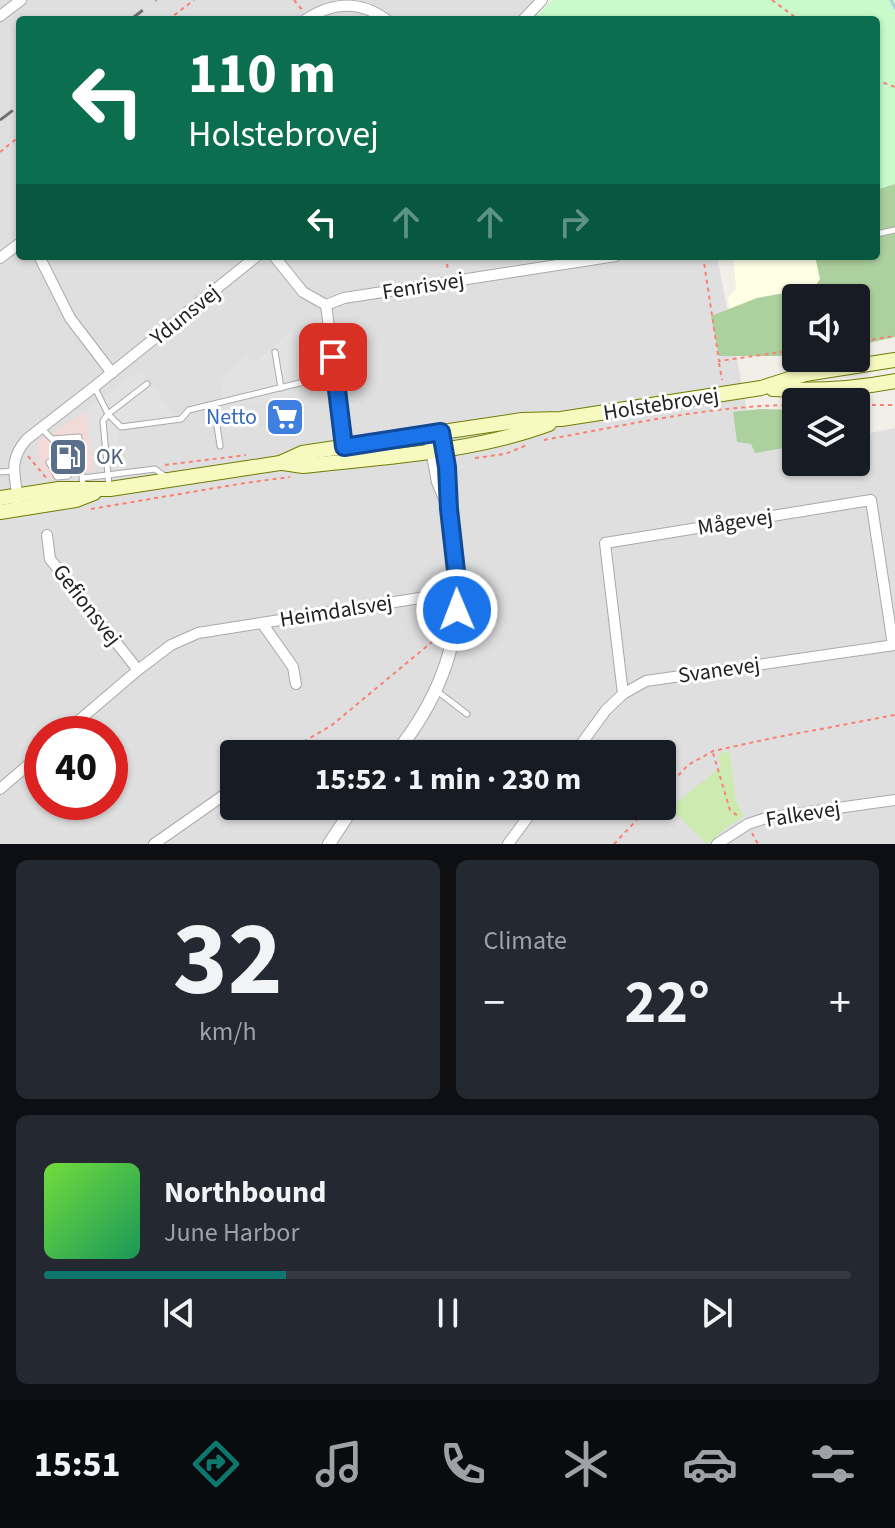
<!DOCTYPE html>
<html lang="en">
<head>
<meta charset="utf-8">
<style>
  :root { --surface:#171b24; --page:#242831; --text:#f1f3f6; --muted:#9ea1a6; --line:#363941; --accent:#0f766e }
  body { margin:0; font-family:"Source Sans 3",sans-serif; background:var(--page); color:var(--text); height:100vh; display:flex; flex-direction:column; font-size:30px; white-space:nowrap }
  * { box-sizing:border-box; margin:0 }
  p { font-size:26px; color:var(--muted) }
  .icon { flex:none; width:44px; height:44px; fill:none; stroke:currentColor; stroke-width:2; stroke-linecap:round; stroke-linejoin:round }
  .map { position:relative; height:844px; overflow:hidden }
  .details { display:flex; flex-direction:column; gap:16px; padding:16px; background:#0d0f14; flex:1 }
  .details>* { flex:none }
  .banner { position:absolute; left:16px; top:16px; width:864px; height:244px; border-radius:8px; box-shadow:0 2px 6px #0004; background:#0b6e4f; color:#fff; overflow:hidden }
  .fabs { position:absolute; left:782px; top:284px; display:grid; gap:16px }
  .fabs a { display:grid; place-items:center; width:88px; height:88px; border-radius:8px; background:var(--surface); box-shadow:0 2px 6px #0004; font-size:40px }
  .speed { position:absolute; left:24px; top:716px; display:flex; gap:16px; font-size:40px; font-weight:700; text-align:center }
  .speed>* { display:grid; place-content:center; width:104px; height:104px; border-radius:50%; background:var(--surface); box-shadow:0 2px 6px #0004; line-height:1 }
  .speed .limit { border:12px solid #d22; background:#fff; color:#111 }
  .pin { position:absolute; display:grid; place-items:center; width:68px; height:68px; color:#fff; margin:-34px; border-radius:16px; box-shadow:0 4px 12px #0006 }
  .me { position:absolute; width:88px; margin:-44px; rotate:359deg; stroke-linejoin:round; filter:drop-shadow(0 0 6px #0008) }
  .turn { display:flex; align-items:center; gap:28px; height:168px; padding:0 40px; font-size:36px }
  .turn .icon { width:104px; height:104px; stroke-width:2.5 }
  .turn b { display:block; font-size:56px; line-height:68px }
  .lanes { display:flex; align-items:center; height:76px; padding:0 40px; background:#0003; justify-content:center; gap:40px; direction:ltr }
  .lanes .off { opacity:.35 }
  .big { font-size:60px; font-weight:700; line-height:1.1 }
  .details .tile { flex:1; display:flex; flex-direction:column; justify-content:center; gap:12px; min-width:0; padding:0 28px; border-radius:12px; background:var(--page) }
  .details .dial { align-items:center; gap:0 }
  .dial b { font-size:104px; line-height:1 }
  .song { display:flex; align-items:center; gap:24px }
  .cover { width:96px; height:96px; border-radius:12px; background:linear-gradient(135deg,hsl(100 70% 55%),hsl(150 70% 35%)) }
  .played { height:8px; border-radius:4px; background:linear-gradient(90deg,var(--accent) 30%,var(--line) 30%) }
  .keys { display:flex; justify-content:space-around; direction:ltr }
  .heat { display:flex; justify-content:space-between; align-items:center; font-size:44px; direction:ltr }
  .details .tiles { flex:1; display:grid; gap:16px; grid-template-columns:1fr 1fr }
  .tile:last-child { grid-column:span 2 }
  .trip { position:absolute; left:220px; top:740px; width:456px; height:80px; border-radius:8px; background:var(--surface); box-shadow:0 2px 6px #0004; font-weight:700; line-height:80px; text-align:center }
  .tabs { display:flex; height:128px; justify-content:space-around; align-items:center; background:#090b0e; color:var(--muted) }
  .tabs .icon { width:56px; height:56px }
  .tabs .current { color:var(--accent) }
  .tabs b { font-size:36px; color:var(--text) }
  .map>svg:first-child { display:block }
  .residential { fill:#e0dfdf; fill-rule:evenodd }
  .commercial { fill:#f2dad9 }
  .education { fill:#ffffe5 }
  .grass { fill:#cdebb0 }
  .forest { fill:#add19e }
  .park { fill:#c8facc }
  .parking { fill:#e2e2e2 }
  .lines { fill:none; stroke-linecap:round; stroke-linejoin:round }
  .stream { stroke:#aad3df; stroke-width:3 }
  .service-casing { stroke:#a9a9a9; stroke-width:7 }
  .minor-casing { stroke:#a9a9a9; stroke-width:12 }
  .tertiary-casing { stroke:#a9a9a9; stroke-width:14 }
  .secondary-casing { stroke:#707d05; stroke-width:16 }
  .path { stroke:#fa8072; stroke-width:2; stroke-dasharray:4 4; stroke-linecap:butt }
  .service { stroke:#fff; stroke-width:5 }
  .minor { stroke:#fff; stroke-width:10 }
  .tertiary { stroke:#fff; stroke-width:12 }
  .secondary { stroke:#f7fabf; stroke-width:14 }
  .rail { stroke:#707070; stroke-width:3; stroke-dasharray:16 16; stroke-linecap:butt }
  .route-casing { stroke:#114b97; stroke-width:20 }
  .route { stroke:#1a73e8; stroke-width:14 }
  .labels { text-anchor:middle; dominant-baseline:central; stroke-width:6; stroke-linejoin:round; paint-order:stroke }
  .street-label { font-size:22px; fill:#222; stroke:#fff }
  .shop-label { font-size:22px; fill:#366cbe; stroke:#fff; text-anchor:end }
  .service-label { font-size:22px; fill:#4e5e75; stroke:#fff; text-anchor:start }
</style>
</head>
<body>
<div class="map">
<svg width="895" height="844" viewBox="0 0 895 844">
  <rect width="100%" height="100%" fill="#f2efe9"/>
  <path class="residential" d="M0 0H533L539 20H20V256H717L755 452 796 446V462H856V436L895 428V844H0ZM42 734H110V802H42ZM234 754H662V806H234Z"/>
  <path class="commercial" d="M86 411 94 467 92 472 75 473 71 477 52 481 39 466 37 442Z"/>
  <path class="education" d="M733 256H839L842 288 796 298 732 322 728 298 736 288Z"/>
  <path class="grass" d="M729 751 736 801 744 816 730 825 707 844 670 808 718 769 721 767 718 754Z"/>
  <g class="forest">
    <path d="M895 131V337L856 346V298H796V356H719L711 316 757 298 814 288 820 279 815 256H876V138Z"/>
    <path d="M760 409 796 410V446L755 453 751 444 737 442 733 412Z"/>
  </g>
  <path class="park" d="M552 0H895V184L876 190V20H533Z"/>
  <g class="parking">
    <path d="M291 332 312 333 320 387 307 389 308 395 239 404 242 429 228 432 220 379 246 356 255 363Z"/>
    <path d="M140 370 176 417 177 422 117 431 120 462 94 467 86 411Z"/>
  </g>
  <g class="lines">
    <path class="stream" d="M891 0 895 8"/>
    <g class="service-casing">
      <g id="service">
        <path d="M876 234 895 230"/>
        <path d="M303 337 308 381"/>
        <path d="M275 352 281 388"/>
        <path d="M95 388 108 414 121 427 181 419 189 410 308 381 336 378"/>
        <path d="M214 405 220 446"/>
        <path d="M42 429 52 439 79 437 83 489"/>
        <path d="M49 462 57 477 68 476 71 472 82 470"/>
        <path d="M0 472 13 471"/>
        <path d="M83 478 155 469 166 477"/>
        <path d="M109 486 103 421 108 414 147 384"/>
        <path d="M437 691 467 714"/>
      </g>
    </g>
    <g class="minor-casing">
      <g id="minor">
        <path d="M0 16 21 0"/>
        <path d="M305 20C332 2 360 0 387 20"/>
        <path d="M523 20 542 0"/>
        <path d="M39 256 70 318 112 373"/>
        <path d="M274 256 303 292 326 305"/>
        <path d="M0 258 20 243"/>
        <path d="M326 305 344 298 616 256"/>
        <path d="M326 305 346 453"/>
        <path d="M18 498C14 473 9 459 27 439L94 387 257 256"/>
        <path d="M47 535 50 559 138 670"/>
        <path d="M262 623 293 667 296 684"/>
        <path d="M623 694 605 543 871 500 893 645"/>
        <path d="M63 734 138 670 171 645 198 633 458 592"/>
        <path d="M574 754 606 710 623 694 646 681 895 645"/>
        <path d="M0 789 42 753"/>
        <path d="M154 844 234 788"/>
        <path d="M508 844 536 806"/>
        <path d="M717 844 748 824 766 818 895 800"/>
      </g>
    </g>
    <g class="tertiary-casing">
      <g id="tertiary">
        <path d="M429 434 438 482 446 501"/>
        <path d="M395 754C434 706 458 653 458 590 458 567 453 544 451 522 448 495 447 469 443 442"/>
        <path d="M329 844 354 806"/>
      </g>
    </g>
    <g class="secondary-casing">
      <g id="secondary">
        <path d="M773 389C815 391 854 389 895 381"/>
        <path d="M283 463 303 466C384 457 473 452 549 424"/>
        <path d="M0 498 59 489H110L280 463 302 453 522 420 561 419 761 388 805 374 895 360"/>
        <path d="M0 512 76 500 94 493"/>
      </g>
    </g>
    <g class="path">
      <path d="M294 0 303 11"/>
      <path d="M772 0 799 20"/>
      <path d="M168 20 194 0"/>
      <path d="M876 80 895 87"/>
      <path d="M0 152 20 136"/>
      <path d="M446 256 448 271"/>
      <path d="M703 256 719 361 796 350"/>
      <path d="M856 342 895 336"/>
      <path d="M719 363 722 380"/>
      <path d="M856 405H895"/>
      <path d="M544 440C627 425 712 405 796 405"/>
      <path d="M28 456 47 479"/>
      <path d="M475 458 505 454 527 445"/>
      <path d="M165 465 246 455"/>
      <path d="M91 509 245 483 290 477"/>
      <path d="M713 753 730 810 738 816"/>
      <path d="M283 754 332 725 444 632"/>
      <path d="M662 793 688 765 713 751 773 738 895 715"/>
      <path d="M752 833 758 844"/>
      <path d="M614 844 650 806"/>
    </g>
    <use href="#service" class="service"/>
    <use href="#minor" class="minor"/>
    <use href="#tertiary" class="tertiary"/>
    <use href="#secondary" class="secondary"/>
    <g class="rail">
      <path d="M130 20 156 0"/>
      <path d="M0 120 20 105"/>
    </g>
  </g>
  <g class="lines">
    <g class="route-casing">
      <path id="route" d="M333 357 344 447 441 432 447 467 449 509 457 580V610"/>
    </g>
    <use href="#route" class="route"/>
  </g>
  <defs>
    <g id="supermarket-square" transform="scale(2)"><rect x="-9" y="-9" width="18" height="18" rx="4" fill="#3f7fe0" stroke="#fff"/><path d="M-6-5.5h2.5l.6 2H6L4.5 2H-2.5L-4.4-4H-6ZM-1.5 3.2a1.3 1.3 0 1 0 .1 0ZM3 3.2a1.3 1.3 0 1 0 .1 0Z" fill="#fff"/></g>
    <g id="fuel-square" transform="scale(2)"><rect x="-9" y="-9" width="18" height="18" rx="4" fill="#5c6f8a" stroke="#fff"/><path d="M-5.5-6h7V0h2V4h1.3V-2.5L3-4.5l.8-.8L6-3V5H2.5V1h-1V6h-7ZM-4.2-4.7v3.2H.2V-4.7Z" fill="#fff"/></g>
  </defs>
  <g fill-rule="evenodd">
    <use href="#supermarket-square" x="285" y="417"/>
    <use href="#fuel-square" x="68" y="457"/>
  </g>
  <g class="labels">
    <g class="street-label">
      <text transform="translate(423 286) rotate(-9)">Fenrisvej</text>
      <text transform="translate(185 315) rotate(-39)">Ydunsvej</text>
      <text transform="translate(661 404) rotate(-9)">Holstebrovej</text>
      <text transform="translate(735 522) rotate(-9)">Mågevej</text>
      <text transform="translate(87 605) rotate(52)">Gefionsvej</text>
      <text transform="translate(336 611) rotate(-9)">Heimdalsvej</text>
      <text transform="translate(719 670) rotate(-8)">Svanevej</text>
      <text transform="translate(803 814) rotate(-9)">Falkevej</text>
    </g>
    <g class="shop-label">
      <text x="257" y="417">Netto</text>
    </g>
    <g class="service-label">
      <text x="96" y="457">OK</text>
    </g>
  </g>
</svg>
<div class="fabs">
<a><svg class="icon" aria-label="sound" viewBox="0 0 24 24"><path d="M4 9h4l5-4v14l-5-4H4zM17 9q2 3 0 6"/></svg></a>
<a><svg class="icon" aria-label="layers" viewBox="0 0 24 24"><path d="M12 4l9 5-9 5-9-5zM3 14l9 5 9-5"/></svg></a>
</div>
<div class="speed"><div class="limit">40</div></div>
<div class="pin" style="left:333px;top:357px;background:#d93025"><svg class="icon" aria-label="arrive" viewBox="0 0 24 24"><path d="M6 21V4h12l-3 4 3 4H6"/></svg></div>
<svg class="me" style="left:457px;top:610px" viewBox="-20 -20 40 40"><circle r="17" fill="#1a73e8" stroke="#fff" stroke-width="3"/><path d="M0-11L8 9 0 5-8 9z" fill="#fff"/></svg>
<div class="trip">15:52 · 1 min · 230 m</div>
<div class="banner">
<div class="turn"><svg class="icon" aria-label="left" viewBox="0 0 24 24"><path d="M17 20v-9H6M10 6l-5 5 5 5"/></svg><div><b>110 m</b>Holstebrovej</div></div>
<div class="lanes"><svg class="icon" aria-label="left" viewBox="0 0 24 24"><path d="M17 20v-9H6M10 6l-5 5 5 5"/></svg><svg class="icon off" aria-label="ahead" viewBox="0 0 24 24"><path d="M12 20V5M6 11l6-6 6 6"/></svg><svg class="icon off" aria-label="ahead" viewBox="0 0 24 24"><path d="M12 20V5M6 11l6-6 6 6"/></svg><svg class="icon off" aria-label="right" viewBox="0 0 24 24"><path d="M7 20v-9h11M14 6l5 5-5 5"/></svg></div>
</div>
</div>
<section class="details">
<div class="tiles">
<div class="tile dial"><b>32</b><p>km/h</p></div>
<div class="tile"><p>Climate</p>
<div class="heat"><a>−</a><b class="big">22°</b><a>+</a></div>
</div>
<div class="tile">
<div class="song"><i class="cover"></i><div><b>Northbound</b><p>June Harbor</p></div></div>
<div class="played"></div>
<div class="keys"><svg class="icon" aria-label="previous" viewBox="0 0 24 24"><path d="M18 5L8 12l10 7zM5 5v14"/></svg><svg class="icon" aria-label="pause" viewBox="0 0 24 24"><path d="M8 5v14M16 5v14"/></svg><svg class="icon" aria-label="next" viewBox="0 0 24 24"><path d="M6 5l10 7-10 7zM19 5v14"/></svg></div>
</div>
</div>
</section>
<nav class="tabs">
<b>15:51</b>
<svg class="icon current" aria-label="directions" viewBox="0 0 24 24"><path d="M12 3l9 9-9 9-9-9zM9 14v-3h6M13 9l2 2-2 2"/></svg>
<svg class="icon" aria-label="music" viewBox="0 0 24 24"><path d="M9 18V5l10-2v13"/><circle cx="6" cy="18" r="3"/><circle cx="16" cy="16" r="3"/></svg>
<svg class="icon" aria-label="phone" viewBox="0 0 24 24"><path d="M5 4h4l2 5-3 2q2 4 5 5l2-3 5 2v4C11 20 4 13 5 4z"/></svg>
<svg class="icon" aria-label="climate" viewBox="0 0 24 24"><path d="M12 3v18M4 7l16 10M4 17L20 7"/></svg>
<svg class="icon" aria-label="car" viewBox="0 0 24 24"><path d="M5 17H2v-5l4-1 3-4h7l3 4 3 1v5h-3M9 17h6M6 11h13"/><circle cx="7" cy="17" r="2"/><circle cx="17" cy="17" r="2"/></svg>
<svg class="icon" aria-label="filters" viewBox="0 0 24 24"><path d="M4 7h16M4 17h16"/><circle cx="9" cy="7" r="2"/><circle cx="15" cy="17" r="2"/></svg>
</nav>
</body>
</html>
